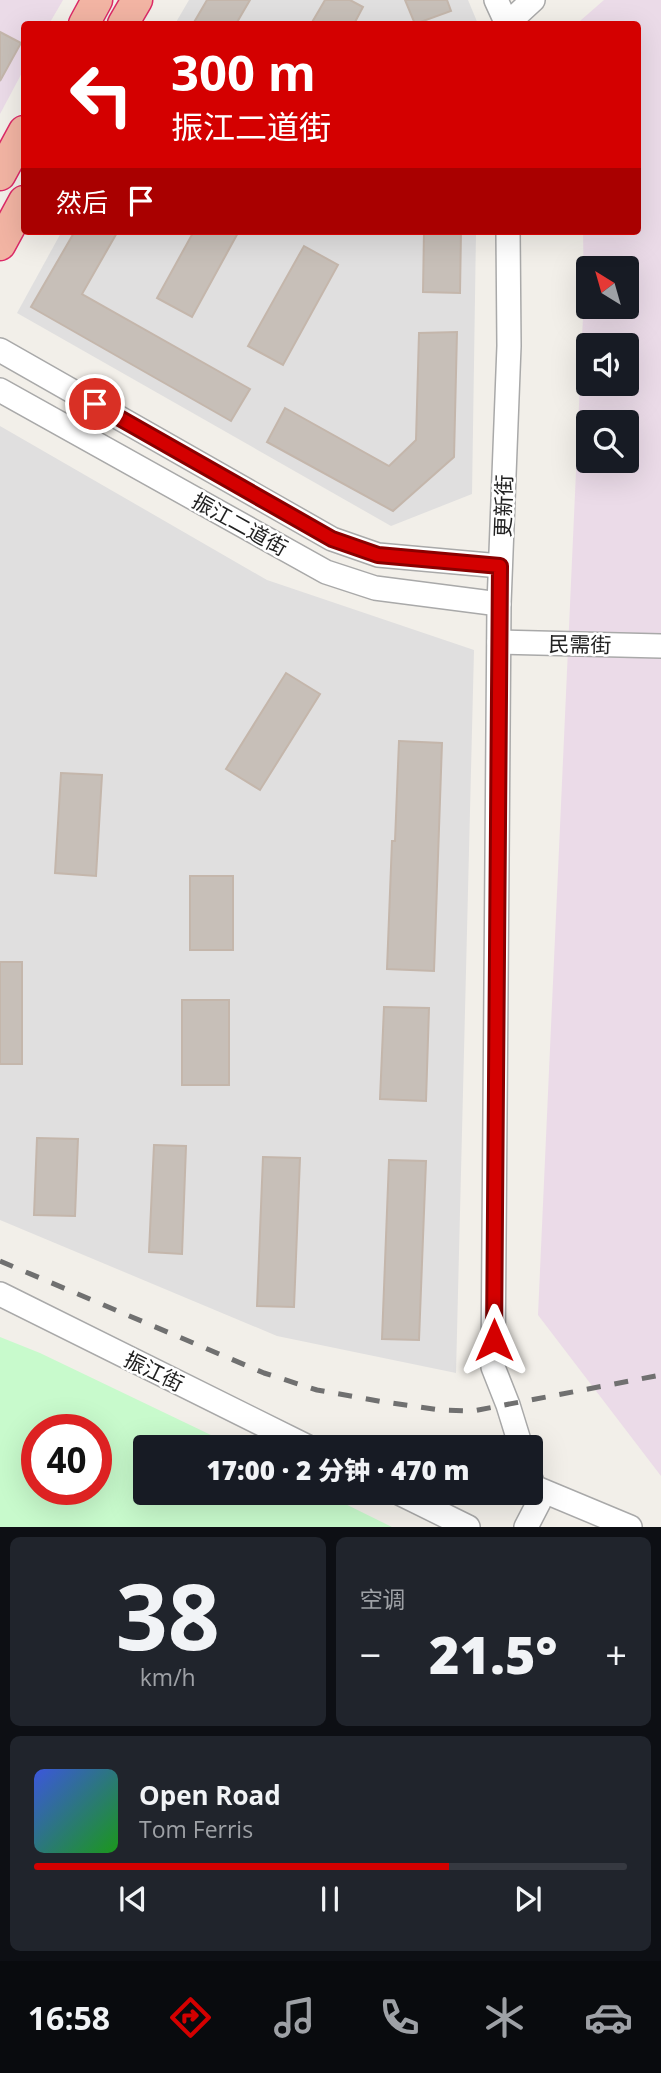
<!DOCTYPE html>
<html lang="zh">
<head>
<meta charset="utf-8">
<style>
  :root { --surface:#171b24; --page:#20242c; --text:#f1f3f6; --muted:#9ea1a6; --line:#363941; --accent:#d40000 }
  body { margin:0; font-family:"Open Sans","Noto Sans SC",sans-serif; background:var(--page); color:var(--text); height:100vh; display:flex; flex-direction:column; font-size:26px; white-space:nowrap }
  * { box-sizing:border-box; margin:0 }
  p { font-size:23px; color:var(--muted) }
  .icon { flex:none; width:38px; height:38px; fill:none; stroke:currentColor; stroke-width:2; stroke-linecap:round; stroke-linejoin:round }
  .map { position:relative; height:1527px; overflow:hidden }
  .details { display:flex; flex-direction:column; gap:10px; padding:10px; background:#0d0f14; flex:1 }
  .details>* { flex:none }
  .guide { position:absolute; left:21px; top:21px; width:620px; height:214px; border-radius:7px; box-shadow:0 7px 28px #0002; background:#d40000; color:#fff; overflow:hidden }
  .needle { width:46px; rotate:323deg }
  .buttons { position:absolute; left:576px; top:256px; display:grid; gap:14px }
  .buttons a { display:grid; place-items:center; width:63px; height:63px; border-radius:7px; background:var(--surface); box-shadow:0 7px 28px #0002; font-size:35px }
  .speed { position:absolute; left:21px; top:1414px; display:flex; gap:14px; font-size:35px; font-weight:700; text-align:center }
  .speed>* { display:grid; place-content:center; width:91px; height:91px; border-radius:50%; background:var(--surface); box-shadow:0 7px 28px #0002; line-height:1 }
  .speed .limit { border:10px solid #d22; background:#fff; color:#111 }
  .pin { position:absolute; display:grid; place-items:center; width:60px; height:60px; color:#fff; margin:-30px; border:4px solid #fff; border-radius:50%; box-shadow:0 2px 7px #0007 }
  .me { position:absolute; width:77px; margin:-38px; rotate:0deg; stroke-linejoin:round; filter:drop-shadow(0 0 5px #0008) }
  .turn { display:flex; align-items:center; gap:24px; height:147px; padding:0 35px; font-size:32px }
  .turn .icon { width:91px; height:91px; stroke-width:2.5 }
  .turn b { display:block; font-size:49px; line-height:60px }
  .then { display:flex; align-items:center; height:66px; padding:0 35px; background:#0003; gap:14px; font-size:26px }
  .big { font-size:52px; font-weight:800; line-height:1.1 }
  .details .widget { flex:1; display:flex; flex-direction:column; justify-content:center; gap:10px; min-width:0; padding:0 24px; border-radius:10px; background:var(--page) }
  .details .dial { align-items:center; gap:0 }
  .dial b { font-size:91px; line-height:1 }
  .song { display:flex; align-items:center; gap:21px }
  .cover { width:84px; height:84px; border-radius:10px; background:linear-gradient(135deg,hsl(230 70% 55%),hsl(120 70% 35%)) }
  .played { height:7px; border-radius:4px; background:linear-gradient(90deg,var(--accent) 70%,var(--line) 70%) }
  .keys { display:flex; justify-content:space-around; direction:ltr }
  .heat { display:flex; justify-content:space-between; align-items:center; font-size:38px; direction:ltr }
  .details .tiles { flex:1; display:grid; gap:10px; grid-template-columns:1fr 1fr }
  .widget:last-child { grid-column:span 2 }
  .trip { position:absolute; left:133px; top:1435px; width:410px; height:70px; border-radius:7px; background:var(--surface); box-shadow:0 7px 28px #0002; font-weight:800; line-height:70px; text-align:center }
  .menu { display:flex; height:112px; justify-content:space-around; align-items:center; background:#090b0e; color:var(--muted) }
  .menu .icon { width:49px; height:49px }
  .menu .selected { color:var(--accent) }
  .menu b { font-size:32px; color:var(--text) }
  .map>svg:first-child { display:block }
  .residential { fill:#e0dfdf }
  .industrial { fill:#ebdbe8; fill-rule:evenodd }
  .park { fill:#c8facc; fill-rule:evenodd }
  .building { fill:#c7bfb8; stroke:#c4b6ab; stroke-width:2 }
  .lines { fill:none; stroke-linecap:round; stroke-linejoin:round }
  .tertiary-casing { stroke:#a9a9a9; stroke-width:26 }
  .trunk-casing { stroke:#dc2a67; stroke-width:33 }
  .tertiary { stroke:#fff; stroke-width:23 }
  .trunk { stroke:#f2b4a3; stroke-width:30 }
  .rail { stroke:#707070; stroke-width:5; stroke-dasharray:14 14; stroke-linecap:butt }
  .route-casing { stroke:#8a0000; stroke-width:18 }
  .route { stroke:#d40000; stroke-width:12 }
  .labels { text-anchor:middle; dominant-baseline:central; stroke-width:5; stroke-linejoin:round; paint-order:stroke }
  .street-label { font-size:21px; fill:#222; stroke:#fff }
</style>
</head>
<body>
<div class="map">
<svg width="661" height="1527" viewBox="0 0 661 1527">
  <rect width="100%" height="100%" fill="#f2efe9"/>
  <g class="residential">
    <path d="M189 0H468L478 24H175Z"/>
    <path d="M62 231H476L472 494 391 526 17 313Z"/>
    <path d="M0 426 267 580 474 650 456 1373 277 1336 0 1220Z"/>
  </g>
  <g class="industrial">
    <path d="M0 0H63L49 24H24V69L0 114Z"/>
    <path d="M604 0H661V1476L538 1315 584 294 583 231H637V24H580V21ZM588 268H626V306H588ZM588 345H626V383H588ZM588 422H626V460H588Z"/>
  </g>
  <path class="park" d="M0 1337 40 1353 236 1447H145V1493H323L392 1527H0ZM37 1430H96V1489H37Z"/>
  <g class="building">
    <path d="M207 0H250L236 24H193Z"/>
    <path d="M325 0H350L363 7 354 24H311Z"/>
    <path d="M405 0H447L451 11 415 24Z"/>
    <path d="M0 32 21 43 0 81Z"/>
    <path d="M75 231H118L82 294 250 389 231 421 31 307Z"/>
    <path d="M194 231H239L192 317 157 298Z"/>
    <path d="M424 231H461L460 293 423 292Z"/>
    <path d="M304 246 338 265 283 365 248 346Z"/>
    <path d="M457 332 454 457 393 511 267 442 285 408 389 466 416 440 419 333Z"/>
    <path d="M286 673 320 694 260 790 226 769Z"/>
    <path d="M399 741 442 743 434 971 387 969 392 841H395Z"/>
    <path d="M61 773 102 775 96 876 55 873Z"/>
    <rect x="190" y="876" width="43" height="74"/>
    <rect x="0" y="962" width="22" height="102"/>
    <rect x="182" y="1000" width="47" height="85"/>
    <path d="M384 1007 429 1008 426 1101 380 1099Z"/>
    <path d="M37 1138 78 1139 75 1216 34 1215Z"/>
    <path d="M154 1145 186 1146 182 1254 149 1252Z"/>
    <path d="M263 1157 300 1158 294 1307 257 1306Z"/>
    <path d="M389 1160 426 1161 419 1340 382 1339Z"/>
  </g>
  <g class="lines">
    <g class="tertiary-casing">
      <g id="tertiary">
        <path d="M496 0 507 24"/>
        <path d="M507 24 533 0"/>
        <path d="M508 231 509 346 499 604 493 1367 508 1405 521 1447"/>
        <path d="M0 350 332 539 378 555 500 566"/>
        <path d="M0 390 326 572 375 588 499 604"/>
        <path d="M499 642 661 646"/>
        <path d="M0 1294 308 1447"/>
        <path d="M534 1487 630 1527"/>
        <path d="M399 1493 468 1527"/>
        <path d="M526 1527 539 1502 531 1479"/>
      </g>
    </g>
    <g class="trunk-casing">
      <g id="trunk">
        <path d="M84 24 97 0"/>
        <path d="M123 24 137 0"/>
        <path d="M0 175 24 131"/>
        <path d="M0 245 24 201"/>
      </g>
    </g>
    <use href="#tertiary" class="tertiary"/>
    <use href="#trunk" class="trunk"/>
    <path class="rail" d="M0 1261 264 1373 317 1390 384 1402 440 1410 473 1411 661 1375"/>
  </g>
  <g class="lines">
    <g class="route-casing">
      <path id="route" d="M95 404 332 539 378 555 500 566 494 1340"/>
    </g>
    <use href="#route" class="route"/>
  </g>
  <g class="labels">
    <g class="street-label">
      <text transform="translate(503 506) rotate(-88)">更新街</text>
      <text transform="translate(240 524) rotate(29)">振江二道街</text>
      <text transform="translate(580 644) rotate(1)">民需街</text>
      <text transform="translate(154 1371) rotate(26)">振江街</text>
    </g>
  </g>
</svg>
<div class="buttons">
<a><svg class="needle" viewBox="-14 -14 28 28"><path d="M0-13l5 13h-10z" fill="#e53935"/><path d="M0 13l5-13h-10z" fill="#9ea1a6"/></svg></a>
<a><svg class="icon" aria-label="sound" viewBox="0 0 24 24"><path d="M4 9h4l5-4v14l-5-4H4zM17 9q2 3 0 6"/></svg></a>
<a><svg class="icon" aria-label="search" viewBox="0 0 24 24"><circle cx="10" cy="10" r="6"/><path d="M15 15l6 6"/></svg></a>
</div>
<div class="speed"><div class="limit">40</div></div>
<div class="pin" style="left:95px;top:404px;background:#d93025"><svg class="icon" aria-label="arrive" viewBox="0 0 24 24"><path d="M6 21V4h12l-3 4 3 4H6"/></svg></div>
<svg class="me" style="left:494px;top:1340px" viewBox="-20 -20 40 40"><path d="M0-17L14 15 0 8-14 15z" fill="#d40000" stroke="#fff" stroke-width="4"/></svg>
<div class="trip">17:00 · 2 分钟 · 470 m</div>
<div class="guide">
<div class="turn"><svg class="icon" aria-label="left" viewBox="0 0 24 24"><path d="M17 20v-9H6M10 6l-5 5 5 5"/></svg><div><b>300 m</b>振江二道街</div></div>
<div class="then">然后<svg class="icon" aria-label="arrive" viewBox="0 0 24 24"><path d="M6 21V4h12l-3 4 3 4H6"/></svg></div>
</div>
</div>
<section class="details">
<div class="tiles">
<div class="widget dial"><b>38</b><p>km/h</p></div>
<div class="widget"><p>空调</p>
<div class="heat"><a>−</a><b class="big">21.5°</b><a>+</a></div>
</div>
<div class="widget">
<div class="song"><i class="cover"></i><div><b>Open Road</b><p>Tom Ferris</p></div></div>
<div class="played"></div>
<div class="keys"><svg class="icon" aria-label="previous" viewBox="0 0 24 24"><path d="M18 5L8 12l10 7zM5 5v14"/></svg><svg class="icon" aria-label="pause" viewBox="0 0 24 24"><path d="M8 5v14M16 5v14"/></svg><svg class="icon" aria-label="next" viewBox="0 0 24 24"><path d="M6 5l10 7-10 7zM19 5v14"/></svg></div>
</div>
</div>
</section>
<nav class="menu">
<b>16:58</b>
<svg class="icon selected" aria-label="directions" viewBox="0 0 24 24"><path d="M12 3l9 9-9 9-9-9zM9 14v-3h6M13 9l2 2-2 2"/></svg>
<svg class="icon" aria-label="music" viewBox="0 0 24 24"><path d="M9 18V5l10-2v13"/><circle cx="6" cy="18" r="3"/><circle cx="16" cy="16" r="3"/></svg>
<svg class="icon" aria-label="phone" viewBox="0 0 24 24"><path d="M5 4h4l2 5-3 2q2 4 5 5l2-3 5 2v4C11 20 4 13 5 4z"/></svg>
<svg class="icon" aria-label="climate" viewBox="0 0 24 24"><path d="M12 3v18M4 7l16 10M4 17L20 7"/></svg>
<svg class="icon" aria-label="car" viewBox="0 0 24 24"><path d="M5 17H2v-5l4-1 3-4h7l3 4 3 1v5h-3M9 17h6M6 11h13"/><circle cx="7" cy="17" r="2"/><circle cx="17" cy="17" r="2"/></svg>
</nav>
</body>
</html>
